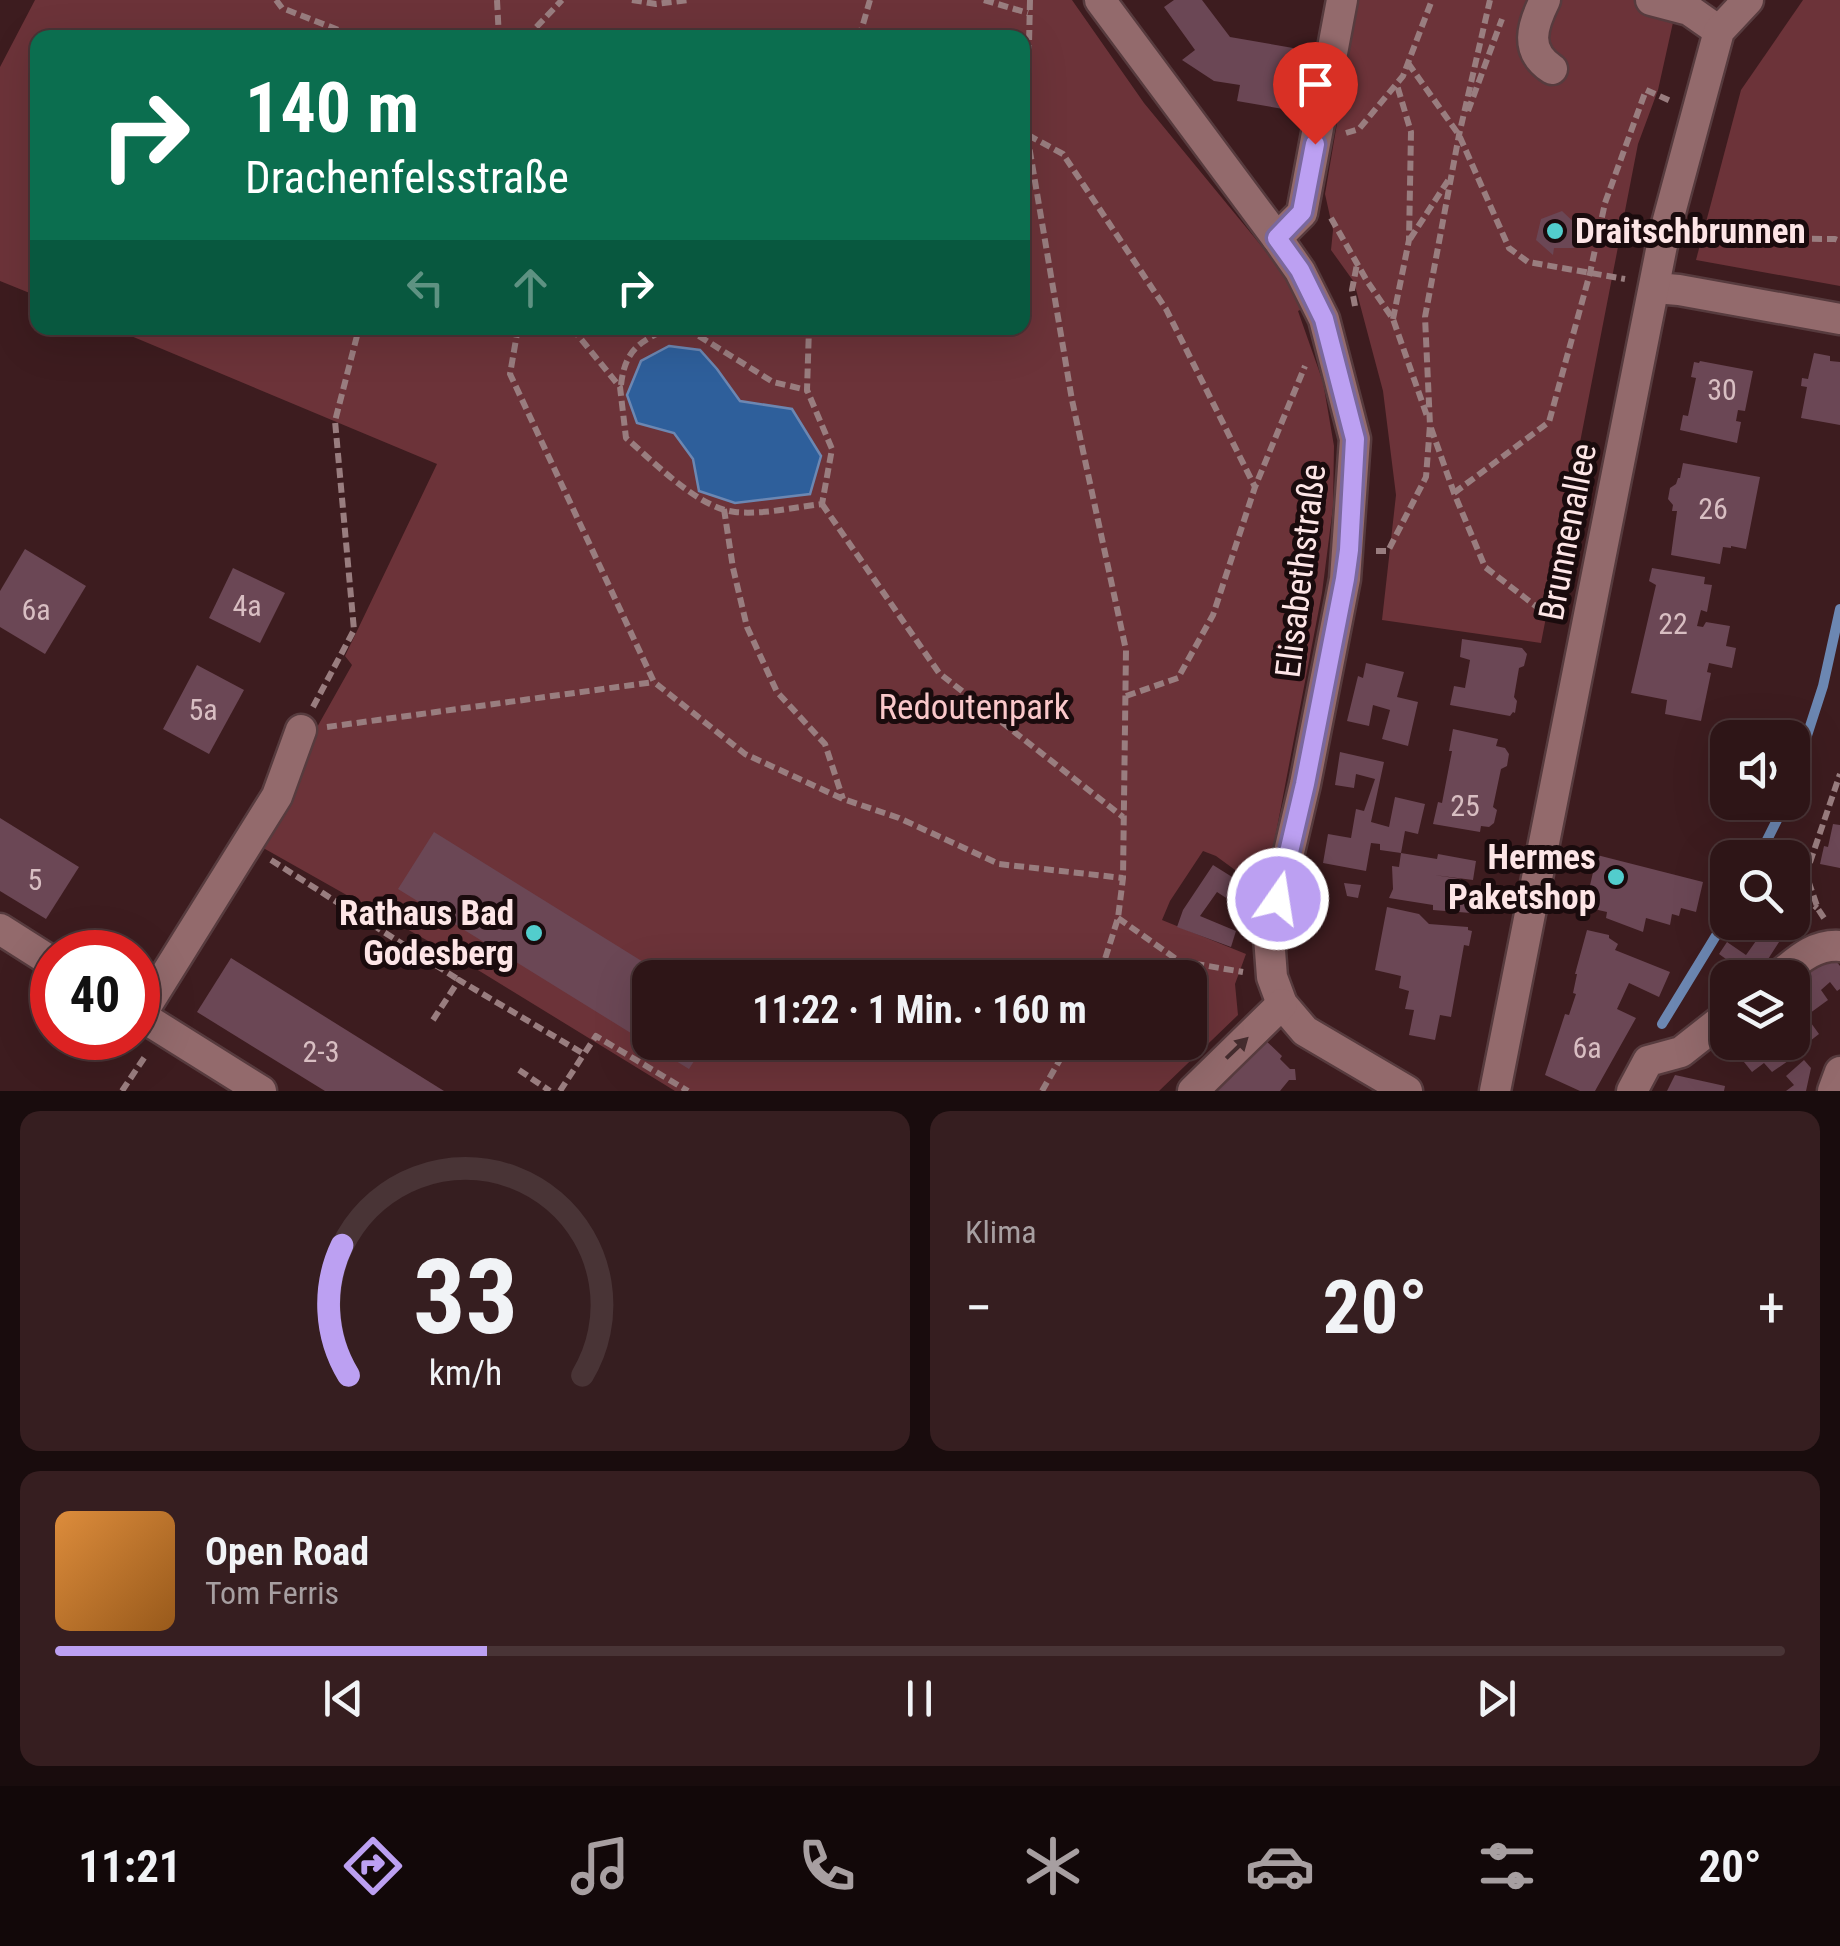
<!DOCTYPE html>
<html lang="de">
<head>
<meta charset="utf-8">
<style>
  :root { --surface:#2e1517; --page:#361e20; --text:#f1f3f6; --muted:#a79fa1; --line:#493436; --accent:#bca0f2 }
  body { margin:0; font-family:"Roboto Condensed",sans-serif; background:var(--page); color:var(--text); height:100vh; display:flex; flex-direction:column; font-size:38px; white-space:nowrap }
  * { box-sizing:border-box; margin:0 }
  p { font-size:32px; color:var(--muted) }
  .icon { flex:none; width:55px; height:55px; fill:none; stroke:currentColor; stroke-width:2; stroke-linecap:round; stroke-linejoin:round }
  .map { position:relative; height:1091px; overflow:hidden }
  .sheet { display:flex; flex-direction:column; gap:20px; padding:20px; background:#190c0d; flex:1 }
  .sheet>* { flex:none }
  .banner { position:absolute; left:30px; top:30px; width:1000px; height:305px; border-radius:20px; box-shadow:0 10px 40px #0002,0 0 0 2px var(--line); background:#0b6e4f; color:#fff; overflow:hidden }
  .tools { position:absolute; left:1710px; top:720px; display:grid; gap:20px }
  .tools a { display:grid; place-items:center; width:100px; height:100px; border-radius:20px; background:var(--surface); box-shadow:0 10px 40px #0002,0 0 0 2px var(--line); font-size:50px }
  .speed { position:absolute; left:30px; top:930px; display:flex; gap:20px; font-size:50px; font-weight:700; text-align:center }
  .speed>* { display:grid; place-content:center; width:130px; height:130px; border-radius:50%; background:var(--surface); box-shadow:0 10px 40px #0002,0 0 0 2px var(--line); line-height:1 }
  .speed .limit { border:15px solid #d22; background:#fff; color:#111 }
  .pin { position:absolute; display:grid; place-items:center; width:85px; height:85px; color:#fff; margin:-102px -42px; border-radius:50% 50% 50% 0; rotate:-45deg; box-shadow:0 0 10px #0007 }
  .pin .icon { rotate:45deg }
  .me { position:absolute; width:110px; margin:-55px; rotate:13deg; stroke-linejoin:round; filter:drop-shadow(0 0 8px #0008) }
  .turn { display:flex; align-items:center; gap:35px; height:210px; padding:0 50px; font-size:45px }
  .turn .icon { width:130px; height:130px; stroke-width:2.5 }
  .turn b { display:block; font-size:70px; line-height:85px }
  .lanes { display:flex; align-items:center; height:95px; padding:0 50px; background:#0003; justify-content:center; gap:50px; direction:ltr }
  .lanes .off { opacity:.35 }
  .big { font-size:75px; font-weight:700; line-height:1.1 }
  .sheet .card { flex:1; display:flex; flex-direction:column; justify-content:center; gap:15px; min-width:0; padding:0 35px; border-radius:20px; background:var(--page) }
  .sheet .dial { align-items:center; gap:0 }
  .dial svg { height:260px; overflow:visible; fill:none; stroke:var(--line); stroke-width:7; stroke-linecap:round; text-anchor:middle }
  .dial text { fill:var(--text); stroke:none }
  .song { display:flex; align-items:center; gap:30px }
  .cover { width:120px; height:120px; border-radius:15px; background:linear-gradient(135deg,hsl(30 70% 55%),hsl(30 70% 35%)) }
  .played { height:10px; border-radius:5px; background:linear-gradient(90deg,var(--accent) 25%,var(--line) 25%) }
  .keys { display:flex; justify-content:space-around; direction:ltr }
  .heat { display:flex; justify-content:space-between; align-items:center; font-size:55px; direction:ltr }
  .sheet .tiles { flex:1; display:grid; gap:20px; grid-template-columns:1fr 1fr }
  .card:last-child { grid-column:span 2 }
  .trip { position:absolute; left:632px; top:960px; width:575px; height:100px; border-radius:20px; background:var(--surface); box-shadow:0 10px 40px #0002,0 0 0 2px var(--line); font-weight:700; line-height:100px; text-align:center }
  .tabs { display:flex; height:160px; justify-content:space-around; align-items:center; background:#120809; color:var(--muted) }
  .tabs .icon { width:70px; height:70px }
  .tabs .active { color:var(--accent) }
  .tabs b { font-size:45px; color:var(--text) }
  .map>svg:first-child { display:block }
  .green { fill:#6c3339; fill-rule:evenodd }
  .water { fill:#2e5f9b; stroke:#6c87b2; stroke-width:2.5 }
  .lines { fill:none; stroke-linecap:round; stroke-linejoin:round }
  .stream { stroke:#6c87b2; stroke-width:10 }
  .building { fill:#6b4755 }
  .minor-casing { stroke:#573b3e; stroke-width:35 }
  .path { stroke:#997d7f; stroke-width:6; stroke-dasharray:10 5; stroke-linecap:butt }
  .minor { stroke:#936a6c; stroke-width:30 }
  .oneway { fill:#442c2e }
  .route-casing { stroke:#7a689d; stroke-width:25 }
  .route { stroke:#bca0f2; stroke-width:18 }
  .poi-dot { fill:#52cdcd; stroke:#1a0b0d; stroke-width:4 }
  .labels { text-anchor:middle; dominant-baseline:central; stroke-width:10; stroke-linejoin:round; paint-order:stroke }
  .number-label { font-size:30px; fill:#d8bec2 }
  .poi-label { font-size:35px; font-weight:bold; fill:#fde5e6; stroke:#1a0b0d; text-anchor:end }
  .street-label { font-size:35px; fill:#fde5e6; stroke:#1a0b0d }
  .park-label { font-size:35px; fill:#fac8ca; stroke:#1a0b0d }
</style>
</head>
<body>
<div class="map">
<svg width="1840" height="1091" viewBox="0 0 1840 1091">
  <rect width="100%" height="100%" fill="#3d1c1f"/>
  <g class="green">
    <path d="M35 0H1072L1144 103 1310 305 1298 311 1323 382 1334 446 1333 507 1322 593 1266 885 1261 889 1216 856 1203 851 1170 901 1162 920 1246 954 1235 984 1238 1015 1159 1091H675L460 959 249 840 279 795 352 665 345 656 437 464 112 328H1022V38H38L37 296 0 281V67ZM700 350 717 369 740 401 792 409 699 491 693 459 674 433ZM650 978H1190V1042H650Z"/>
    <path d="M1358 0H1678L1658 90 1638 144 1541 643 1382 620 1396 495 1383 391 1354 282 1331 250 1333 230 1325 194Z"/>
    <path d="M1803 0H1840V286L1696 260 1741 90Z"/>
  </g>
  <path class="water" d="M669 346 700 350 717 369 740 401 792 409 821 456 810 494 735 503 699 491 693 459 674 433 637 423 627 395 641 361Z"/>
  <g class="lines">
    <g class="stream">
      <path d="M1792 782 1823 686 1840 609"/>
      <path d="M1758 858 1786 802"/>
      <path d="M1662 1024 1728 916"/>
    </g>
  </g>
  <g class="building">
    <path d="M1174 0H1202L1230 37 1293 48 1283 109 1237 101 1240 85 1214 81 1182 60 1195 50 1164 7Z"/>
    <path d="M1562 211 1579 227 1573 228 1572 234 1576 238 1574 248H1554L1553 255 1536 240 1541 219Z"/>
    <path d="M1814 353 1830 356V361L1840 362V425L1801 418 1807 387 1801 386 1802 378 1808 379Z"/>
    <path d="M1700 361 1753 371 1745 411 1738 410 1736 421 1741 422 1737 443 1680 430 1683 415 1688 416 1696 378 1691 377 1694 362 1699 363Z"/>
    <path d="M1683 463 1760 477 1746 549 1731 546V548L1723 547 1720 564 1671 555 1677 511H1672L1673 505 1668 499 1670 488 1676 484 1678 478H1680Z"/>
    <path d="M25 549 86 586 45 654 0 627V591Z"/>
    <path d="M233 568 285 593 260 643 209 618Z"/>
    <path d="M1652 568 1705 577 1704 584 1712 585 1707 612 1701 610 1697 626 1703 627 1706 622 1730 626 1726 646 1736 648 1732 668 1709 663 1707 672 1711 673 1701 721 1665 714 1667 700 1631 693 1656 585 1649 581Z"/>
    <path d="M1462 639 1522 648 1527 654 1524 666 1519 668 1514 697 1517 701 1515 713 1513 712 1510 716 1450 705 1454 686 1465 688 1470 660 1460 657Z"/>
    <path d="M1366 663 1404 672 1397 697 1418 702 1408 746 1382 739 1390 710 1373 705 1369 726 1347 721 1358 676 1363 678Z"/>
    <path d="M197 665 244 690 209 754 163 729Z"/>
    <path d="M1453 729 1498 739 1496 746 1505 748 1509 754 1507 766 1501 769 1493 807 1497 810 1494 823 1489 827 1481 826 1480 832 1433 824 1438 802 1442 803 1452 751H1449Z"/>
    <path d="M1720 735 1728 737V781L1710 778Z"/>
    <path d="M1340 752 1384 762 1371 822 1389 827 1395 797 1425 804 1418 834 1405 831 1401 853 1380 850V844L1371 843 1366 871 1323 863 1328 834 1351 838 1356 809 1364 811 1375 779 1356 774 1354 788 1335 785Z"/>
    <path d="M0 818 79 867 46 919 0 891Z"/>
    <path d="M1833 824 1840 825V868L1820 864 1824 846 1828 847Z"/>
    <path d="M434 832 669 978H650V1042H706L689 1069 398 889Z"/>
    <path d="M1401 853 1437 859 1438 854 1476 861 1473 880 1434 875 1461 879 1458 899 1473 901 1471 913 1433 910V905L1389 898 1393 889 1392 866 1399 867Z"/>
    <path d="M1597 855 1703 882 1696 912 1681 908 1679 916 1672 914 1670 925 1646 918 1643 932 1606 918 1607 912 1585 907Z"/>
    <path d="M1213 865 1245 885 1243 909 1217 892 1200 916 1236 931 1231 947 1177 927 1183 910Z"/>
    <path d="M1344 883 1361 885 1358 898 1347 896Z"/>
    <path d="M1387 907 1419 914 1429 924 1468 927V930L1472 931 1469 946 1464 945 1451 1017 1440 1015 1435 1040 1409 1035 1414 1010 1405 1009 1409 991 1399 988 1401 976 1375 970Z"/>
    <path d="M1752 922H1792L1763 967 1750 958 1741 970 1719 954 1727 942 1746 955 1763 931Z"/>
    <path d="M1587 930 1609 935V938L1618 944 1615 950 1670 972 1659 997 1629 983 1617 1009 1636 1018 1595 1091H1580L1545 1075 1565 1014 1569 1015 1576 994 1573 993 1577 974H1575Z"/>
    <path d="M1833 957 1840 966V989L1837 991 1830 982 1821 990 1828 1000 1806 1016 1819 1034 1801 1048 1792 1037V981L1818 964 1820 967Z"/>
    <path d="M231 958 444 1091H325L197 1012Z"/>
    <path d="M1261 1036 1282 1056 1280 1059 1290 1069H1295L1296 1080H1289L1280 1091H1205Z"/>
    <path d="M1728 1042H1789L1779 1050 1788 1061 1772 1072 1764 1063 1752 1072Z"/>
    <path d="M1804 1060 1811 1068 1806 1091H1786L1794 1085 1786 1076Z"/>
    <path d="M1675 1075 1725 1086 1724 1091H1667Z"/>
  </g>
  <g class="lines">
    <g class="minor-casing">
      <g id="minor">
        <path d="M1100 0 1277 238 1300 271 1324 319 1355 439 1345 579 1305 784 1269 937 1272 977 1282 1004 1305 1031 1407 1091"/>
        <path d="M1545 0C1532 26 1524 51 1552 69"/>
        <path d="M1651 0 1689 10 1719 31"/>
        <path d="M1277 238 1302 213 1342 0"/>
        <path d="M1655 288 1679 290 1840 319"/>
        <path d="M0 929 52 962"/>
        <path d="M1776 978C1796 962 1813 944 1840 946"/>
        <path d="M138 1014 261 1091"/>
        <path d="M140 1016 277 796 301 730"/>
        <path d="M1193 1091 1282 1004"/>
        <path d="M1495 1091 1664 235 1719 31 1748 0"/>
        <path d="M1632 1091 1648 1061 1681 1052 1728 1015"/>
        <path d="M1833 1091 1840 1072"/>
      </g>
    </g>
    <g class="path">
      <path d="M276 0 282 8 359 38"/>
      <path d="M497 0 499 38"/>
      <path d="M632 0 656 4 688 0"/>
      <path d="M984 0 1028 13"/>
      <path d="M1030 0 1027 134 1072 400 1126 650 1123 878 1118 918 1099 978"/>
      <path d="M526 38 562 0"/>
      <path d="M859 38 870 0"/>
      <path d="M1408 63 1459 135 1509 248 1528 262 1625 279"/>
      <path d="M1468 111 1502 19"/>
      <path d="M1346 133 1359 129 1403 76 1432 0"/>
      <path d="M1028 135 1063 154 1166 309 1255 487"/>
      <path d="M1331 218 1367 281 1393 319 1427 416"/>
      <path d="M1692 238 1835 239 1840 241"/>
      <path d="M1410 239 1449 179"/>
      <path d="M1355 306 1352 290 1357 264"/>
      <path d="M1393 319 1409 240 1411 132 1397 85"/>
      <path d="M518 328 510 374 654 682 745 754 843 799 899 818 999 864 1123 878"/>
      <path d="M572 328 620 387 626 438C654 462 698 508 735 512 762 515 796 507 822 504L832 449 807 390 809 328"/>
      <path d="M686 328 773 382 807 390"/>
      <path d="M621 385C625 350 639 342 669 328"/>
      <path d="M1431 428 1454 493 1485 567 1537 607 1559 613"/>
      <path d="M1454 493 1549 422 1590 273 1605 203 1646 90 1673 102"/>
      <path d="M822 504 939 673 1123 817"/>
      <path d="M724 509 733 568 747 627 777 692 825 744 843 799"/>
      <path d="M1376 551H1388L1426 477 1430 425 1425 317 1459 135 1490 0"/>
      <path d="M1126 696 1178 678 1213 615 1255 487 1305 366"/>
      <path d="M313 707 354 630 335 421 359 328"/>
      <path d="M327 727 654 682"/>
      <path d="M1755 855 1758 858"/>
      <path d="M271 860 459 980"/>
      <path d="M1792 886 1817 908"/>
      <path d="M1118 918 1179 961 1243 972"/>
      <path d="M1824 918 1818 909 1806 874 1840 774"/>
      <path d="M433 1020 459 980 584 1054 596 1036 688 1091"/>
      <path d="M519 1070 550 1091"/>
      <path d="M122 1091 146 1055"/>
      <path d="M560 1091 584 1054"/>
      <path d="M1042 1091 1070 1042"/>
    </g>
    <use href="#minor" class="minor"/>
  </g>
  <defs><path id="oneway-solid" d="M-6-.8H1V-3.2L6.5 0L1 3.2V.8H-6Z" transform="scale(2.5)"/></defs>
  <use class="oneway" href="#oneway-solid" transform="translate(1237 1048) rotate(-44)"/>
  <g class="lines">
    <g class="route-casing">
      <path id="route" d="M1278 899 1305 784 1345 579 1349 550 1355 439 1324 319 1300 270 1277 238 1302 212 1315 144"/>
    </g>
    <use href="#route" class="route"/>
  </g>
  <g class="poi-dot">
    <circle cx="1555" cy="231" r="10"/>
    <circle cx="1616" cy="877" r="10"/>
    <circle cx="534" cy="933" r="10"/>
  </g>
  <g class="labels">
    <g class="number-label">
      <text x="1722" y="389">30</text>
      <text x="1713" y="508">26</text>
      <text x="247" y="605">4a</text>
      <text x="36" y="609">6a</text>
      <text x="1673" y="623">22</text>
      <text x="203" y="709">5a</text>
      <text x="1465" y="805">25</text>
      <text x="35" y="879">5</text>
      <text x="1587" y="1047">6a</text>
      <text x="321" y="1051">2-3</text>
    </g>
    <g class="poi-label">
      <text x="1575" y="231" text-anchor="start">Draitschbrunnen</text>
      <text x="1596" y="857">Hermes<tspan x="1596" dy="40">Paketshop</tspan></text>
      <text x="514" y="913">Rathaus Bad<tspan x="514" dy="40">Godesberg</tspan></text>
    </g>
    <g class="street-label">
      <text transform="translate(1568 532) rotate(-79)">Brunnenallee</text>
      <text transform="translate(1301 571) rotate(-83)">Elisabethstraße</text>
    </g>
    <g class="park-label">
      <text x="974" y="707">Redoutenpark</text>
    </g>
  </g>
</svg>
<div class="tools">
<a><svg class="icon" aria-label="sound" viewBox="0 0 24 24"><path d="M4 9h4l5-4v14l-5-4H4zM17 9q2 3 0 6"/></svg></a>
<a><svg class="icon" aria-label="search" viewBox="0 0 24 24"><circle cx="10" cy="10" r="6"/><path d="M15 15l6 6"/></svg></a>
<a><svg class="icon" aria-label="layers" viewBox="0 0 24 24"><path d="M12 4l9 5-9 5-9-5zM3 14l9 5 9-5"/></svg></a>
</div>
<div class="speed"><div class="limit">40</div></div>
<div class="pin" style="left:1315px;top:144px;background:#d93025"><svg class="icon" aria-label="arrive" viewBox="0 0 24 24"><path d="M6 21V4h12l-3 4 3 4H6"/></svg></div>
<svg class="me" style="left:1278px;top:899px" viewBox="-20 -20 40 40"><circle r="17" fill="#bca0f2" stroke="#fff" stroke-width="3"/><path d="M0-11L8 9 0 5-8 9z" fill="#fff"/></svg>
<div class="trip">11:22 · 1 Min. · 160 m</div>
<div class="banner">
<div class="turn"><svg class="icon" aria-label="right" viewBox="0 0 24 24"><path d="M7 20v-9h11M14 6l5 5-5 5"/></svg><div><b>140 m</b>Drachenfelsstraße</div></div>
<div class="lanes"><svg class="icon off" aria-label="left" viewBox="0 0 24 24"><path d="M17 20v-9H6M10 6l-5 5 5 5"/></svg><svg class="icon off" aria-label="ahead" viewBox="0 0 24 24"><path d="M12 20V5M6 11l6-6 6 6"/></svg><svg class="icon" aria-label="right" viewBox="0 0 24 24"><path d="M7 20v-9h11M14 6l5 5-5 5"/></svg></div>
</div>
</div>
<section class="sheet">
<div class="tiles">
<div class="card dial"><svg viewBox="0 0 100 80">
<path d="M14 69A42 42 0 1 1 86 69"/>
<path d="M14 69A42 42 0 0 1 12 29" stroke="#bca0f2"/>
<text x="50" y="56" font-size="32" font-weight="700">33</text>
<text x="50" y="72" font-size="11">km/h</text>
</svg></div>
<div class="card"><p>Klima</p>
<div class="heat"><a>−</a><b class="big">20°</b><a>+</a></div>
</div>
<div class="card">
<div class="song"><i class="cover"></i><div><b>Open Road</b><p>Tom Ferris</p></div></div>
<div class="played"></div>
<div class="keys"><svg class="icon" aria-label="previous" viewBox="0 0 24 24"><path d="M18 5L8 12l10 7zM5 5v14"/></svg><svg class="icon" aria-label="pause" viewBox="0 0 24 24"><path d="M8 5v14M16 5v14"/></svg><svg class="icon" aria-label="next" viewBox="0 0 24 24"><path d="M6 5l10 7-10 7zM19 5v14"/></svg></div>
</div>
</div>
</section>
<nav class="tabs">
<b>11:21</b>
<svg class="icon active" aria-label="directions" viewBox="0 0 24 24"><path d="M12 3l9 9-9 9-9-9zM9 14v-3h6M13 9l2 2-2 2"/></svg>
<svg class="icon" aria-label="music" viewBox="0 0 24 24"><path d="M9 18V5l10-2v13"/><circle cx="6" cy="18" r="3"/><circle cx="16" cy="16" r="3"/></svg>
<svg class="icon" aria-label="phone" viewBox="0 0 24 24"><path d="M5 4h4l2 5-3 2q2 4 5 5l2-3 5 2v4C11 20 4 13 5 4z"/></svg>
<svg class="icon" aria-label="climate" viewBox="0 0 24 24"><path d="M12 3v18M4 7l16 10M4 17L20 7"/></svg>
<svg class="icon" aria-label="car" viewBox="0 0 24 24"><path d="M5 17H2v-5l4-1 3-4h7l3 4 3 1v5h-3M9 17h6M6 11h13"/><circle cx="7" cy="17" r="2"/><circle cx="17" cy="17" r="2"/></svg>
<svg class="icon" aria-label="filters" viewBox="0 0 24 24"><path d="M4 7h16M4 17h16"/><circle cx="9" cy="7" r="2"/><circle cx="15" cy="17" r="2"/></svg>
<b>20°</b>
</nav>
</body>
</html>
